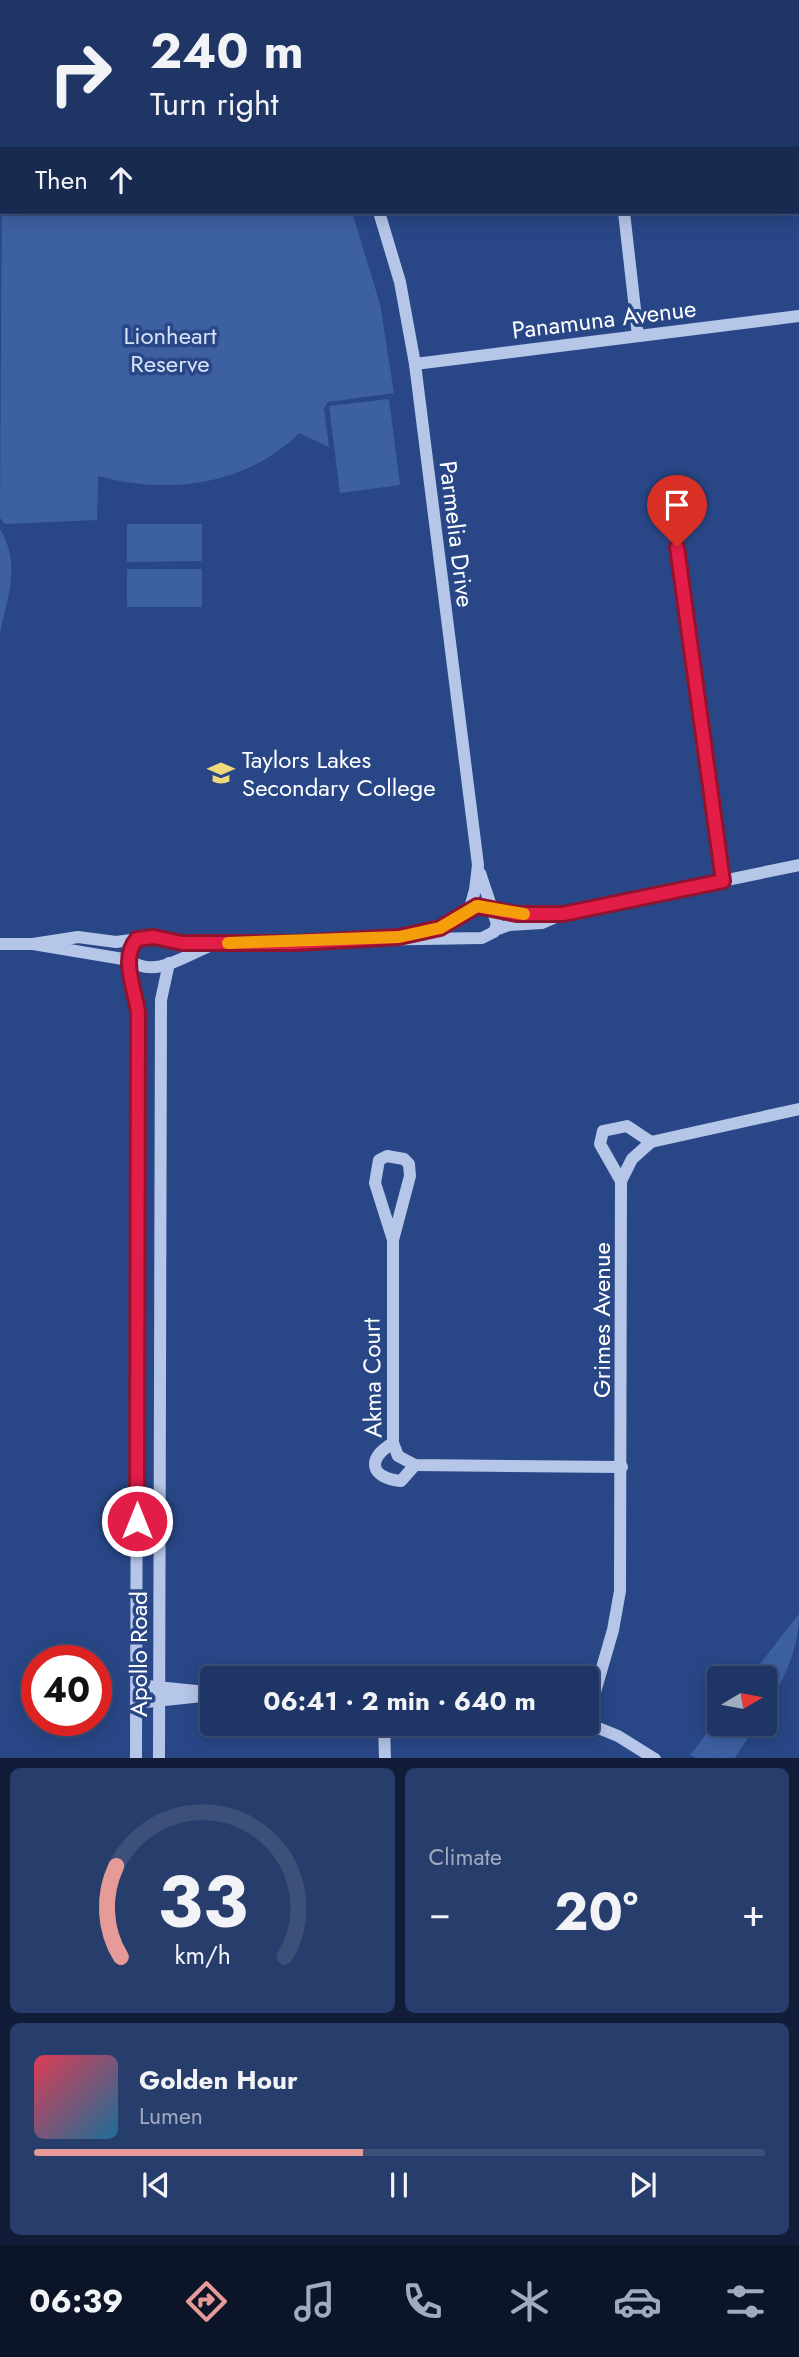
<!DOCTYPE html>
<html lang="en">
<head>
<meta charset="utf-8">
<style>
  :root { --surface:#1f3565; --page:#273d6b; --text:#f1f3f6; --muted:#a1abbf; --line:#3c5079; --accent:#e69b98 }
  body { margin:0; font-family:Jost,sans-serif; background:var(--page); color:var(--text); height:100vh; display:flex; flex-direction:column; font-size:26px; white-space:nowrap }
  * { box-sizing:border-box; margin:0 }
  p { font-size:23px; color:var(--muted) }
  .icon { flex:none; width:38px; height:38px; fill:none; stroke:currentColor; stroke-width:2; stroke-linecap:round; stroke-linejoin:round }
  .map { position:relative; height:1758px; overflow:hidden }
  .panel { display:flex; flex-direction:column; gap:10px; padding:10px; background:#111d38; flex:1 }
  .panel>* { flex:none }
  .guide { position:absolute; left:0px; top:0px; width:800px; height:214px; box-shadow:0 4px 18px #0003,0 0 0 2px var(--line); background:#1f3565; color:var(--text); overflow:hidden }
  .needle { width:46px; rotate:80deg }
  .buttons { position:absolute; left:707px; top:1666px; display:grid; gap:14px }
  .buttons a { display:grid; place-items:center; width:70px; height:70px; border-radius:7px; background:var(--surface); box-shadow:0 4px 18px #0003,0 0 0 2px var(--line); font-size:35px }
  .speed { position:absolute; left:21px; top:1645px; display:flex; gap:14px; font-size:35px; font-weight:700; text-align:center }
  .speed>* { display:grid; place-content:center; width:91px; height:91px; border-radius:50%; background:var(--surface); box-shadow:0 4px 18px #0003,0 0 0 2px var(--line); line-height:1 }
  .speed .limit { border:10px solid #d22; background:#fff; color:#111 }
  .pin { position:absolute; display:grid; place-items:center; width:60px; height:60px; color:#fff; margin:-72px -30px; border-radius:50% 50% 50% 0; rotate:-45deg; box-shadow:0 0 7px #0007 }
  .pin .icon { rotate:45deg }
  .me { position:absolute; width:77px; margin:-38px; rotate:0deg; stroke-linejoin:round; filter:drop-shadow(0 0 5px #0008) }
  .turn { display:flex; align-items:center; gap:24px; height:147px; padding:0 35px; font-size:32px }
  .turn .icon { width:91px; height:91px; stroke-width:2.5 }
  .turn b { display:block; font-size:49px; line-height:60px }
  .then { display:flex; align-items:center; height:66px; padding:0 35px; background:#0003; gap:14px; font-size:26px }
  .big { font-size:52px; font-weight:700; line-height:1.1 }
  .panel .tile { flex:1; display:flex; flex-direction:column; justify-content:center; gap:10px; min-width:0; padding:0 24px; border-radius:10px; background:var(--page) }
  .panel .dial { align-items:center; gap:0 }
  .dial svg { height:182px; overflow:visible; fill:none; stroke:var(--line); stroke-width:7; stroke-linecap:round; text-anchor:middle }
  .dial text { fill:var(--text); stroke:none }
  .song { display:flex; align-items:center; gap:21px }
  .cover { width:84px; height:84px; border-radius:10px; background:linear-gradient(135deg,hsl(350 70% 55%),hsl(200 70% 35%)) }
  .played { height:7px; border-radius:4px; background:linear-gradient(90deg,var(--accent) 45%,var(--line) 45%) }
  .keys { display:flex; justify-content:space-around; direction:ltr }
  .heat { display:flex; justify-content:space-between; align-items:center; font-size:38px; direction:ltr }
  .panel .tiles { flex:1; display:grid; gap:10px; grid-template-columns:1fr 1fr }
  .tile:last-child { grid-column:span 2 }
  .trip { position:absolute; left:200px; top:1666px; width:399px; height:70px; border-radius:7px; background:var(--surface); box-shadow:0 4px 18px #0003,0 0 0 2px var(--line); font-weight:700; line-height:70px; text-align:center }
  .tabs { display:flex; height:112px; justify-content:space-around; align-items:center; background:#0c1528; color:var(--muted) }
  .tabs .icon { width:49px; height:49px }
  .tabs .selected { color:var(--accent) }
  .tabs b { font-size:32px; color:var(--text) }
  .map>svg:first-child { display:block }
  .green { fill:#3d60a3 }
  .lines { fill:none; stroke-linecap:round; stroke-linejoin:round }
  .minor { stroke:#b5c6e8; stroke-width:12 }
  .route-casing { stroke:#92132f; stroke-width:18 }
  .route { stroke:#e11d48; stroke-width:12 }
  .slow { stroke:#f59e0b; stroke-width:12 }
  .labels { text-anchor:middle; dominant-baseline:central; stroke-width:7; stroke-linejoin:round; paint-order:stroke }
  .street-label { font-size:24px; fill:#fff; stroke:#294787 }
  .park-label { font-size:24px; fill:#d8e2f6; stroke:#294787 }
  .poi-label { font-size:24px; fill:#fff; stroke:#294787; text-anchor:start }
</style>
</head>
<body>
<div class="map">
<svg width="799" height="1759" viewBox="0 0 799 1759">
  <rect width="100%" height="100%" fill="#294787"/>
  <g class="green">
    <path d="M2 162V212H352L380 304 394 393 328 402 324 408 329 447 299 433C246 486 169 495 98 476L97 520 5 524 0 518Z"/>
    <path d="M389 399 400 485 340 493 329 406Z"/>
    <path d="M127 524H202V561L127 562Z"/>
    <path d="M0 529C21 564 8 596 0 633Z"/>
    <rect x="127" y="569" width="75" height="38"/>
    <path d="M799 1614C799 1651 783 1680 765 1712V1678H749Z"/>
    <path d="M719 1718V1724H757L735 1758H696L690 1755Z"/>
  </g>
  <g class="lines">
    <g class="minor">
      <path d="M275 0 276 2"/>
      <path d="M288 0 289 2"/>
      <path d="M553 0 554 2"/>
      <path d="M0 137 2 136"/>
      <path d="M379 212 400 282 415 364 478 865 475 890 469 911"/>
      <path d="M624 212 638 336"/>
      <path d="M415 364 799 316"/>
      <path d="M677 547 723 881"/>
      <path d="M493 909 517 914H559"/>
      <path d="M495 930 509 925 542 923 563 914 799 865"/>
      <path d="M423 932 448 925 467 913"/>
      <path d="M137 939 129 960C155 979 184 956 210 946"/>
      <path d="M0 944H33L129 960"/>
      <path d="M33 944 78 937 116 942 154 937 182 943 482 938 494 932 497 924 480 873"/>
      <path d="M131 962 138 1012 136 1759"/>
      <path d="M621 1181 600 1144 603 1131 627 1126 651 1142"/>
      <path d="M393 1240 375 1183 379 1160 387 1156 404 1159 409 1164 410 1176 393 1240V1443L398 1456 415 1465 622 1467"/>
      <path d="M393 1443C366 1459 370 1478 401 1481L415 1465"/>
      <path d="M137 1685 206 1692"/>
      <path d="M136 1703 212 1695"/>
      <path d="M384 1724 385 1759"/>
      <path d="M159 1759 161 1000 169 963"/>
      <path d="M655 1759 618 1736 586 1723 613 1630 620 1591 621 1181 632 1159 651 1142 799 1109"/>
    </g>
  </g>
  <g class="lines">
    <g class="route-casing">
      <path id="route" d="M137 1521 138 1012C135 989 120 958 137 939L154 937 182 943H295L399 937 440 928 477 906 517 914H563L723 881 677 547"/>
    </g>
    <use href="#route" class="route"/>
    <path class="slow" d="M228 943 399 937 440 928 477 906 524 914"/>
  </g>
  <defs>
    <g id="school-bare" transform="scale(2.1)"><path d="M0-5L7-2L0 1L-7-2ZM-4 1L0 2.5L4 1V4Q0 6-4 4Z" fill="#efda7b" stroke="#294787" stroke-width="2.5" paint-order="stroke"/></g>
  </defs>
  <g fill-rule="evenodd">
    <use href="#school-bare" x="221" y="773"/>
  </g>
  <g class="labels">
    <g class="street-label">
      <text transform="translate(604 319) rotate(-7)">Panamuna Avenue</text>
      <text transform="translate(457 534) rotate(83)">Parmelia Drive</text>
      <text transform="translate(601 1320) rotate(-90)">Grimes Avenue</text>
      <text transform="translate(372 1378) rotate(-91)">Akma Court</text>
      <text transform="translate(138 1654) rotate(-90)">Apollo Road</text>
    </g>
    <g class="park-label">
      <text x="170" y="335">Lionheart<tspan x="170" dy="28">Reserve</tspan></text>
    </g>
    <g class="poi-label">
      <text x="242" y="759">Taylors Lakes<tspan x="242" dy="28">Secondary College</tspan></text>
    </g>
  </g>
</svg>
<div class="buttons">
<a><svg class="needle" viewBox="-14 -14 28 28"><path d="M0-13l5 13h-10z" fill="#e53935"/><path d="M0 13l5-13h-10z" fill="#a1abbf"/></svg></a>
</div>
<div class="speed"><div class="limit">40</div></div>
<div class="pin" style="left:677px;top:547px;background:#d93025"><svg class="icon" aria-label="arrive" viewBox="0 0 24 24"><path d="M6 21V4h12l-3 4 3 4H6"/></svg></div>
<svg class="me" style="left:137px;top:1521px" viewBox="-20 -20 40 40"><circle r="17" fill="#e11d48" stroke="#fff" stroke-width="3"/><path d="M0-11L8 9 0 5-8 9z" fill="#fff"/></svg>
<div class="trip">06:41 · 2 min · 640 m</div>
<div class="guide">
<div class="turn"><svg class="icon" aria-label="right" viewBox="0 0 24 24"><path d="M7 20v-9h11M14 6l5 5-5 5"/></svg><div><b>240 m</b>Turn right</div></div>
<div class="then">Then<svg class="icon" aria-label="ahead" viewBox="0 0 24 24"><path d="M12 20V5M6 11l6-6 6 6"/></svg></div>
</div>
</div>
<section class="panel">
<div class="tiles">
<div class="tile dial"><svg viewBox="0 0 100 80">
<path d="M14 69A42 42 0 1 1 86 69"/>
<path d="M14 69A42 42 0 0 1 12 29" stroke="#e69b98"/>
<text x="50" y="56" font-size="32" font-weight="700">33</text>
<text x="50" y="72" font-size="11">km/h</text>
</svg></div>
<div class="tile"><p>Climate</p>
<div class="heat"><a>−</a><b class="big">20°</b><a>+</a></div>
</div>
<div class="tile">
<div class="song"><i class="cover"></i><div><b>Golden Hour</b><p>Lumen</p></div></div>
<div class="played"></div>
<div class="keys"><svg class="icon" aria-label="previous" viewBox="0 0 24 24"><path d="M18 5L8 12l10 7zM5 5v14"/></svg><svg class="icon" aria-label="pause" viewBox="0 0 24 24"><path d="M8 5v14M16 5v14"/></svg><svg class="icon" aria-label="next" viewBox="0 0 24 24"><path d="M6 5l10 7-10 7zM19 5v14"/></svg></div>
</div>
</div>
</section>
<nav class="tabs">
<b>06:39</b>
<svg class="icon selected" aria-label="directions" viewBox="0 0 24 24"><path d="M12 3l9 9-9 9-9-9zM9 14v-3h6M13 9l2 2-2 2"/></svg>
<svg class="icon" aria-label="music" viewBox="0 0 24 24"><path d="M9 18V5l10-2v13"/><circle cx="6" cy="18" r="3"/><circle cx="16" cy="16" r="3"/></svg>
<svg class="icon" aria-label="phone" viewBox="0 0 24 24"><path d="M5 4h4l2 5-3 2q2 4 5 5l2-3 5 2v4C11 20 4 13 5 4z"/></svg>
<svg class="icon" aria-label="climate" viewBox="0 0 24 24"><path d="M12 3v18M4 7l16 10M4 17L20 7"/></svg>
<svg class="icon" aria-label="car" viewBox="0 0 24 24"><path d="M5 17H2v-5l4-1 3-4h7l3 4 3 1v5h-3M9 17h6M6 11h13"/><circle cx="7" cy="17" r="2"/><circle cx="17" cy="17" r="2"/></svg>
<svg class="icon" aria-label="filters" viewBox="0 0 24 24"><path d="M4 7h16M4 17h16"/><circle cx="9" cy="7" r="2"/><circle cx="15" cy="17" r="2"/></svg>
</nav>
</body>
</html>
